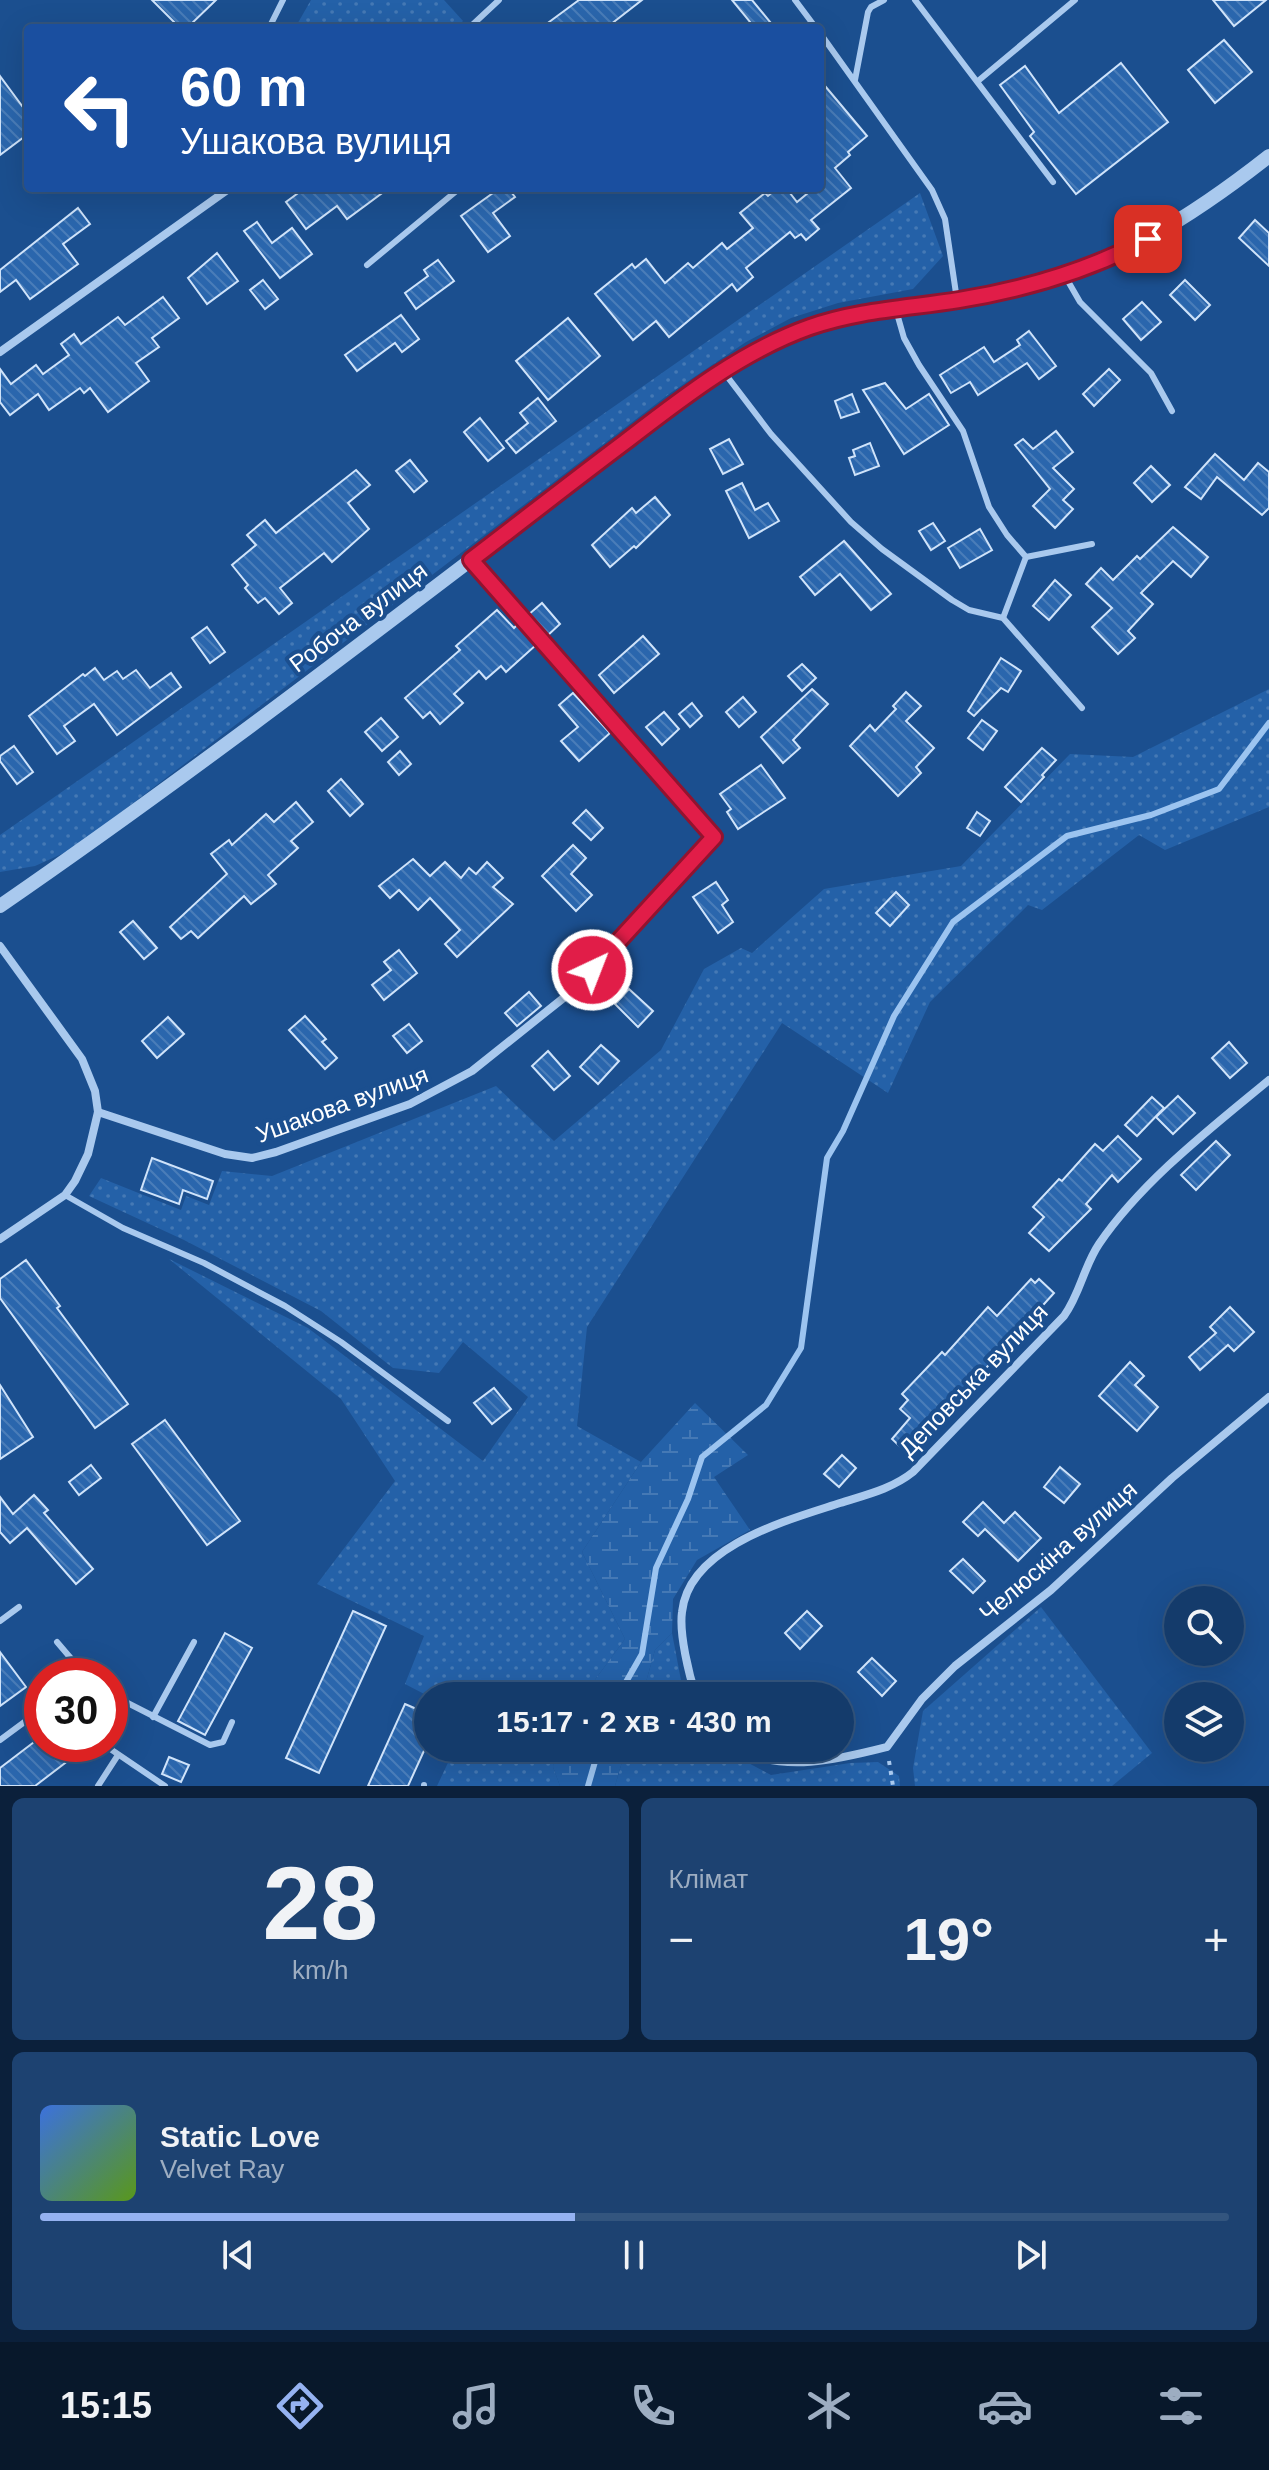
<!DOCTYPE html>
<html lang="uk">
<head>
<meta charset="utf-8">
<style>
  :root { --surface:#143b6b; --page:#1d4271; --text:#f1f3f6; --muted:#9dadc1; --line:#33557e; --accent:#95b2f1 }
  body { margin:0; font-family:Helvetica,sans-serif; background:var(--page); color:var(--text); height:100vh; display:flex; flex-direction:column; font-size:30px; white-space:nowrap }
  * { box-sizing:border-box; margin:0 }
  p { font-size:26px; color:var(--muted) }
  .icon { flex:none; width:44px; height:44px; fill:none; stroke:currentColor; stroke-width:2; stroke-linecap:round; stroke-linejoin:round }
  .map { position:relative; height:1786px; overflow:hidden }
  .drawer { display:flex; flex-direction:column; gap:12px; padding:12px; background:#0b203b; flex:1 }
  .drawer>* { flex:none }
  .top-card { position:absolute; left:24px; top:24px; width:800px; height:168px; border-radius:8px; box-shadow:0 8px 32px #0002,0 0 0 2px var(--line); background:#1a4fa0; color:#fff; overflow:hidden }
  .controls { position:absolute; left:1164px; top:1586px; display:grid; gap:16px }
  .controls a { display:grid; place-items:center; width:80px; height:80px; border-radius:50%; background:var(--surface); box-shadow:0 8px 32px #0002,0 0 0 2px var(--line); font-size:40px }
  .speed { position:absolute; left:24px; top:1658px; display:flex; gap:16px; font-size:40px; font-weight:700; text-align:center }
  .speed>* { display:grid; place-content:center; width:104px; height:104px; border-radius:50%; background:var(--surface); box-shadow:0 8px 32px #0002,0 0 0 2px var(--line); line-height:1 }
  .speed .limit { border:12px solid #d22; background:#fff; color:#111 }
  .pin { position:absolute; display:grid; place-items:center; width:68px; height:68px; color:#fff; margin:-34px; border-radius:16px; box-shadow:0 4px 12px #0006 }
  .me { position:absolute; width:88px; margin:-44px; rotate:43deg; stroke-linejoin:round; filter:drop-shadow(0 0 6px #0008) }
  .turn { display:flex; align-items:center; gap:28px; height:168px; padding:0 24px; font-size:36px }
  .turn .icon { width:104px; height:104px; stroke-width:2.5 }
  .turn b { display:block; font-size:56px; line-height:68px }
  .big { font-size:60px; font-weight:800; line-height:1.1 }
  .drawer .card { flex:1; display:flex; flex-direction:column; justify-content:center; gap:12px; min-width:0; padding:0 28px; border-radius:12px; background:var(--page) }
  .drawer .dial { align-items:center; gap:0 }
  .dial b { font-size:104px; line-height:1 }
  .song { display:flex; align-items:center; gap:24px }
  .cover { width:96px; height:96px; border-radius:12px; background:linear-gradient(135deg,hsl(220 70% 55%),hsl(90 70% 35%)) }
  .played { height:8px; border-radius:4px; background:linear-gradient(90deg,var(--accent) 45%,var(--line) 45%) }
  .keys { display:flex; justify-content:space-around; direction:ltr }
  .heat { display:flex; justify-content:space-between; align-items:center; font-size:44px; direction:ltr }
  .drawer .tiles { flex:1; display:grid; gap:12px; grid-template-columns:1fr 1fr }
  .card:last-child { grid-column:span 2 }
  .trip { position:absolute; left:414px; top:1682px; width:440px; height:80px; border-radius:40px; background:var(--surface); box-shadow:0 8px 32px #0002,0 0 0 2px var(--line); font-weight:800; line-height:80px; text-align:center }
  .menu { display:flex; height:128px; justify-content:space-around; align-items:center; background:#08182b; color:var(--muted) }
  .menu .icon { width:56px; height:56px }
  .menu .active { color:var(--accent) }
  .menu b { font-size:36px; color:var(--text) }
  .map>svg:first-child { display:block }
  .grass { fill:url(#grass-dots) }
  .wetland { fill:url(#wetland-marsh) }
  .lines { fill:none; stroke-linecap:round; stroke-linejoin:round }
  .stream { stroke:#9cc4f0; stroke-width:6 }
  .building { fill:url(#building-back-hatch); stroke:#cfe3fa; stroke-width:2 }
  .path { stroke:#a9c9ee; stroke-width:4; stroke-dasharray:4 6; stroke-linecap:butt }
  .service { stroke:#a9c9ee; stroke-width:6 }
  .minor { stroke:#a9c9ee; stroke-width:8 }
  .tertiary { stroke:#a9c9ee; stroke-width:14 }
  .route-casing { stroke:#92132f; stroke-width:20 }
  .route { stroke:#e11d48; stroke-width:14 }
  .labels { text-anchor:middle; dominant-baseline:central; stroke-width:8; stroke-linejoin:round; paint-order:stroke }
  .street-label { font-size:24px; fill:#fff; stroke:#1b4f8f }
</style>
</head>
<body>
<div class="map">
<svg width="1269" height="1786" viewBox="0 0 1269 1786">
  <defs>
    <pattern id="grass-dots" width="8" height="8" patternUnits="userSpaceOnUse" patternTransform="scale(2)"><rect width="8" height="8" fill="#2461a8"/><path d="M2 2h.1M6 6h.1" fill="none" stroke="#4579b5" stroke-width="1.8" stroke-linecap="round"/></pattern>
    <pattern id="wetland-marsh" width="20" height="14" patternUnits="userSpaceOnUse" patternTransform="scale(2)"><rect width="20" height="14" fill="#2461a8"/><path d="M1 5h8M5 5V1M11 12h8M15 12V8" fill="none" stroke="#4579b5"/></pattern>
    <pattern id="building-back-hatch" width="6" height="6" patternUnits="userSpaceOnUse" patternTransform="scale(2)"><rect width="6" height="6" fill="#2a66ad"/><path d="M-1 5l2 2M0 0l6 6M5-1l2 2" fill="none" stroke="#4a7db9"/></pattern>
  </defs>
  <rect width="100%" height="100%" fill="#1b4f8f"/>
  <g class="grass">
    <path d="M311 0H444L463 21 455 28H295Z"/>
    <path d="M920 193 943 256 913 289 838 303 791 318 746 342 669 394 73 849 35 866 0 872V835Z"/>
    <path d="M1269 689V807L1165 850 1139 835 1042 910 1028 905 930 1002 888 1093 782 1023 587 1327 577 1426 641 1462 582 1552 625 1639 583 1696H428L405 1684 424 1636 317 1584 395 1481 341 1399 169 1259 308 1328 483 1461 528 1397 463 1342 439 1373 393 1368 321 1311 184 1240 89 1196 101 1178 181 1210 186 1196 209 1205 222 1171 272 1176 496 1086 554 1141 661 1050 704 969 741 948 752 953 824 889 961 866 1070 754 1133 757Z"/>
    <path d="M1041 1607 1152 1753 1112 1786H915L913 1768 923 1711Z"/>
    <path d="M672 1633 684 1696H642L655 1650Z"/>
    <path d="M455 1748H555L553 1767 560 1786H437Z"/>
    <path d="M626 1748H720L771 1775 850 1763 878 1762 899 1776 900 1786H615Z"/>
  </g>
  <g class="wetland">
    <path d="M695 1403 748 1455 714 1477 750 1530 697 1560 673 1599 672 1633 655 1650 642 1696H583L625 1639 582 1552 641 1462Z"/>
    <path d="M555 1748H626L615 1786H560L553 1767Z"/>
  </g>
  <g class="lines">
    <g class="stream">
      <path d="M618 1696 642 1654 656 1568 688 1499 702 1457 766 1405 801 1348 827 1158 843 1131 894 1016 953 922 1067 836 1151 815 1219 789 1269 723"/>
      <path d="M588 1786 599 1748"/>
    </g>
  </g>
  <g class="building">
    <path d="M152 0H216L187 28H180Z"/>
    <path d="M579 0H642L606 28H541Z"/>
    <path d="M732 0H752L775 28H755Z"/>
    <path d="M1213 0H1266L1234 26Z"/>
    <path d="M1224 40 1252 72 1215 103 1188 70Z"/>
    <path d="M1121 63 1168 122 1076 194 1030 136 1034 132 1000 85 1025 66 1059 113Z"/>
    <path d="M0 76 28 114V134L0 155Z"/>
    <path d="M820 80 867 136 848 152 850 155 835 168 851 188 811 220 819 229 806 240 801 234 795 238 790 232 746 268 753 277 737 291 732 284 669 337 656 321 633 340 595 294 632 264 635 268 646 259 665 283 688 263 693 268 722 243 727 249 753 228 740 213 765 193 768 196 777 188H786L797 202 814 188H820Z"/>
    <path d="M305 188H389L347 219 337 206 306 229 286 202Z"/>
    <path d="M500 188H508L515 197 493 213 510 236 488 252 461 216Z"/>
    <path d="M78 208 90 224 63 244 78 264 30 299 16 280 0 292V270Z"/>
    <path d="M1255 220 1269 233V266L1239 238Z"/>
    <path d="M257 222 272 243 292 228 312 254 280 278 244 231Z"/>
    <path d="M217 253 238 281 207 304 188 278Z"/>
    <path d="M438 260 454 281 416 309 405 293 428 276 424 270Z"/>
    <path d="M263 280 278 299 265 309 250 290Z"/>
    <path d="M1185 280 1210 305 1195 320 1170 295Z"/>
    <path d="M163 297 179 318 152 338 159 347 136 363 149 381 108 412 90 388 84 393 80 388 49 410 38 394 10 415 0 402V369L11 384 36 365 43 374 69 355 61 344 74 334 81 344 118 317 125 325Z"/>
    <path d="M1142 302 1161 322 1141 340 1123 319Z"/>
    <path d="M401 315 419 339 402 352 395 343 357 371 345 355Z"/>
    <path d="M568 318 600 356 548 400 516 361Z"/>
    <path d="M1029 331 1056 366 1039 379 1027 363 978 395 970 382 951 393 940 375 984 347 994 362 1020 345 1017 340Z"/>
    <path d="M1109 369 1120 380 1094 406 1083 394Z"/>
    <path d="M885 383 906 409 929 394 949 425 904 454 863 390Z"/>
    <path d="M852 394 859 412 841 418 835 401Z"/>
    <path d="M538 398 556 421 516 453 506 441 528 423 520 413Z"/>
    <path d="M480 418 504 448 488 461 464 432Z"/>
    <path d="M1056 431 1073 452 1053 468 1074 489 1063 500 1073 509 1055 528 1033 506 1050 489 1015 445 1023 439 1033 449Z"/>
    <path d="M729 439 743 464 723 474 710 449Z"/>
    <path d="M870 443 879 466 855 475 849 458 855 456 853 450Z"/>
    <path d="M1215 454 1244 480 1258 463 1269 472V508L1262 515 1217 477 1201 499 1185 487Z"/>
    <path d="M410 460 427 481 414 492 396 471Z"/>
    <path d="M1151 466 1170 485 1152 502 1134 483Z"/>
    <path d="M356 470 370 485 348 503 369 529 332 562 324 553 280 588 292 603 279 614 265 598 258 603 245 588 248 585 232 565 256 545 247 535 265 520 276 533Z"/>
    <path d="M742 483 755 510 768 503 779 521 749 538 726 491Z"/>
    <path d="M655 497 670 515 636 548 634 546 610 567 592 545 632 508 636 513Z"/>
    <path d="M933 523 945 541 931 550 919 531Z"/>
    <path d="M1173 527 1208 557 1191 577 1173 561 1141 593 1153 604 1128 631 1135 638 1118 654 1092 627 1112 608 1086 584 1101 568 1113 580 1137 556 1140 559Z"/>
    <path d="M980 529 992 550 960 568 948 548Z"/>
    <path d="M844 541 891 594 871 610 840 574 815 595 800 577Z"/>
    <path d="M1055 580 1071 595 1049 620 1033 606Z"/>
    <path d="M542 603 560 624 547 636 528 615Z"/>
    <path d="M497 610 514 628 518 624 536 645 506 672 501 666 486 679 479 671 454 694 463 703 440 724 430 712 423 718 405 698 460 650 456 646Z"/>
    <path d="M207 627 225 652 210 663 192 638Z"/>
    <path d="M643 636 659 654 614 693 599 675Z"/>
    <path d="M1001 658 1021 671 1008 692 1001 688 974 716 968 711Z"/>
    <path d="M802 664 816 678 802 691 788 676Z"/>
    <path d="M95 668 104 680 117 671 123 679 136 670 150 688 171 673 181 687 117 735 94 704 64 726 75 741 57 754 29 716 83 674 85 676Z"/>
    <path d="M812 689 828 704 793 740 800 748 783 763 761 737Z"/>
    <path d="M906 692 921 706 906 721 934 748 916 767 921 773 898 796 850 746 870 725 875 731 896 709 893 706Z"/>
    <path d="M573 693 610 733 579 761 561 741 578 727 559 705Z"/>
    <path d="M743 697 756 712 739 727 726 712Z"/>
    <path d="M692 703 702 716 690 727 679 714Z"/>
    <path d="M664 712 679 729 662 745 646 727Z"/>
    <path d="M381 718 398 737 382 751 365 732Z"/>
    <path d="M982 720 997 731 983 750 968 738Z"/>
    <path d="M14 746 33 772 17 784 0 761V756Z"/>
    <path d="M1042 748 1056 760 1042 775 1044 777 1021 802 1005 787Z"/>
    <path d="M400 751 411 764 399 775 388 762Z"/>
    <path d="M761 765 785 798 738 829 727 812 731 809 720 794Z"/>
    <path d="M341 779 363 804 350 816 328 791Z"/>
    <path d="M296 802 313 822 291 841 298 848 268 875 276 884 251 904 244 896 198 938 191 931 181 939 170 927 227 874 211 854 229 840 232 845 266 814 274 822Z"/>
    <path d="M586 810 603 828 591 840 573 823Z"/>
    <path d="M977 812 990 821 980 836 967 828Z"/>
    <path d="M573 845 586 858 571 874 592 895 576 911 542 876Z"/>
    <path d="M413 859 430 876 445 862 461 878 469 868 476 874 487 862 503 878 493 887 513 904 457 957 445 944 460 930 430 898 418 910 399 890 390 898 379 886Z"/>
    <path d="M716 882 728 900 722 905 733 922 718 933 693 897Z"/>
    <path d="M896 892 909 905 890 926 876 913Z"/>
    <path d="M133 921 157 948 144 959 120 932Z"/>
    <path d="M399 950 417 973 384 1000 372 985 391 970 384 962Z"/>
    <path d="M629 989 653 1011 638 1027 615 1004Z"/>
    <path d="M529 992 541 1006 517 1026 505 1013Z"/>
    <path d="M305 1016 326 1039 322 1042 337 1058 325 1069 289 1030Z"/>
    <path d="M168 1017 184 1034 157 1058 142 1041Z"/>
    <path d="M409 1024 422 1041 407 1053 393 1036Z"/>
    <path d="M1229 1042 1247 1063 1230 1078 1212 1058Z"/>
    <path d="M601 1045 619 1061 598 1084 580 1067Z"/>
    <path d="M548 1051 570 1076 554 1090 532 1066Z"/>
    <path d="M1178 1096 1195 1113 1173 1134 1156 1117Z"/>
    <path d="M1152 1097 1164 1108 1137 1136 1125 1125Z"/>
    <path d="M1118 1136 1141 1159 1118 1182 1112 1175 1086 1204 1091 1209 1049 1251 1029 1233 1044 1217 1033 1207 1059 1179 1062 1181 1095 1144 1103 1151Z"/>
    <path d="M1216 1141 1230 1155 1196 1190 1181 1175Z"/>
    <path d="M152 1158 213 1181 207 1199 183 1190 179 1204 141 1190Z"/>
    <path d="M26 1260 60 1306 57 1308 128 1404 95 1428 0 1298V1279Z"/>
    <path d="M1031 1279 1035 1283 1039 1279 1054 1293 908 1454 892 1439 910 1418 900 1409 908 1400 902 1394 942 1352 945 1355 988 1307 997 1316Z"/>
    <path d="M1230 1307 1254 1332 1234 1351 1228 1345 1200 1370 1189 1357 1216 1333 1210 1327Z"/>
    <path d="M1130 1362 1144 1376 1135 1385 1158 1407 1137 1431 1099 1396Z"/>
    <path d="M0 1385 33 1437 0 1459Z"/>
    <path d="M494 1388 511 1409 492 1424 474 1403Z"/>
    <path d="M165 1420 240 1521 207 1545 132 1444Z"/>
    <path d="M842 1455 856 1468 839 1487 824 1474Z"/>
    <path d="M91 1465 101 1478 79 1495 69 1482Z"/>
    <path d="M1060 1467 1080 1484 1064 1503 1044 1487Z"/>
    <path d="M34 1495 48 1510 44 1513 93 1569 76 1584 27 1528 10 1543 0 1532V1497L13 1514Z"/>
    <path d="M983 1502 1004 1523 1015 1512 1041 1538 1018 1561 985 1529 978 1536 963 1522Z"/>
    <path d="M963 1559 985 1581 973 1593 950 1571Z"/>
    <path d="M353 1611 386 1626 319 1773 286 1758Z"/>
    <path d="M807 1611 822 1626 800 1649 785 1633Z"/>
    <path d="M225 1633 252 1648 205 1735 178 1721Z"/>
    <path d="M0 1652 26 1687 0 1706Z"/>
    <path d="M872 1658 896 1681 882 1696 858 1672Z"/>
    <path d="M405 1704 428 1714V1742L408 1786H368Z"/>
    <path d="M42 1736V1744H90L35 1786H0V1768Z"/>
    <path d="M169 1757 189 1765 181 1782 162 1774Z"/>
  </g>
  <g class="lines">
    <path class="path" d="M889 1761 893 1786"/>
    <g class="service">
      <path d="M795 0 816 28"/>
      <path d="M915 0 1053 182"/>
      <path d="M269 28 283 0"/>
      <path d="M469 28 499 0"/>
      <path d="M820 33 932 190 945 219 957 300"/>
      <path d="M855 80 868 12 871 7 884 0"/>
      <path d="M978 81 1075 0"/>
      <path d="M367 265 460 188"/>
      <path d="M1065 276 1080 302 1151 373 1172 411"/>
      <path d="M896 310 904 338 919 365 963 431 989 507 1007 535 1026 557 1003 618"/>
      <path d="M723 371 771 434 851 522 882 549 952 600 969 610 1003 618 1082 708"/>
      <path d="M1026 557 1092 544"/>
      <path d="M65 1195 123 1228 204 1263 285 1306 341 1342 448 1421"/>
      <path d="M0 1621 19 1607"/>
      <path d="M57 1642 86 1676"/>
      <path d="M110 1694 210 1745 223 1742 232 1722"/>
      <path d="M153 1717 194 1642"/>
      <path d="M0 1740 42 1709"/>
      <path d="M103 1744 165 1786"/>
      <path d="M98 1786 118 1755"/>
      <path d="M424 1786V1785"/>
    </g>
    <g class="minor">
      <path d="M0 352 230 188"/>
      <path d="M0 946 82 1059 95 1091 98 1112 88 1154 75 1181 65 1195 0 1239"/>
      <path d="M98 1112 225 1154 252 1158 276 1152 410 1104 472 1071 566 996 714 837 471 560"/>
      <path d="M696 1696C689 1675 679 1634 682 1612 689 1546 788 1520 840 1503 865 1495 892 1489 913 1472L1064 1316C1080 1294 1084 1266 1099 1244 1142 1181 1211 1128 1269 1080"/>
      <path d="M737 1748C782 1774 840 1759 887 1747L922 1699 955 1666 1051 1590 1172 1478 1269 1397"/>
    </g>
    <path class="tertiary" d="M0 906C161 795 317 677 472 559 567 487 659 404 764 347 842 304 934 309 1019 289 1113 267 1194 215 1269 156"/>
  </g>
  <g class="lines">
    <g class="route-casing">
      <path id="route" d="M592 970 714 837 471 560C522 521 573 481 625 442 682 398 742 351 810 327 858 310 909 308 959 300 1027 289 1088 271 1148 239"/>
    </g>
    <use href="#route" class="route"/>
  </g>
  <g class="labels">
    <g class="street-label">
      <text transform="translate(358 617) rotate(-37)">Робоча вулиця</text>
      <text transform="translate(342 1104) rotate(-20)">Ушакова вулиця</text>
      <text transform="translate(973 1380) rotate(-46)">Деповська вулиця</text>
      <text transform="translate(1058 1551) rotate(-41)">Челюскіна вулиця</text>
    </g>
  </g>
</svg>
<div class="controls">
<a><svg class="icon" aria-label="search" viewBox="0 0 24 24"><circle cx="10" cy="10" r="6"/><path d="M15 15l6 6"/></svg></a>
<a><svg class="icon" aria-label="layers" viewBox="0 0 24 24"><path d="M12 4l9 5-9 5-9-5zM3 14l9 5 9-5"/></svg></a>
</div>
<div class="speed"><div class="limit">30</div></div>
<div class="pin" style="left:1148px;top:239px;background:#d93025"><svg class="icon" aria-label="arrive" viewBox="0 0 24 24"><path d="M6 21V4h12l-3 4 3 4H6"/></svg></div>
<svg class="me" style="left:592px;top:970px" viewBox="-20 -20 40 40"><circle r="17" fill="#e11d48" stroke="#fff" stroke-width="3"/><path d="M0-11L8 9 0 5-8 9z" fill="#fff"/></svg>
<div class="trip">15:17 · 2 хв · 430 m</div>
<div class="top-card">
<div class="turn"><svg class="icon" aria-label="left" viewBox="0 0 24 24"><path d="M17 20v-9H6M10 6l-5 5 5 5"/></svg><div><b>60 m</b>Ушакова вулиця</div></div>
</div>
</div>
<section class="drawer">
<div class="tiles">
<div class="card dial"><b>28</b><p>km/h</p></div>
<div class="card"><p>Клімат</p>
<div class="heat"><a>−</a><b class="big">19°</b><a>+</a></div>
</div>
<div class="card">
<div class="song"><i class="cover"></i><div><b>Static Love</b><p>Velvet Ray</p></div></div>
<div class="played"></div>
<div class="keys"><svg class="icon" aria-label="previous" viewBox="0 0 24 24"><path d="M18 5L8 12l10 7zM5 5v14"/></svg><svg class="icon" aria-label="pause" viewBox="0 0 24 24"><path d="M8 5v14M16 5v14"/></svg><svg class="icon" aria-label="next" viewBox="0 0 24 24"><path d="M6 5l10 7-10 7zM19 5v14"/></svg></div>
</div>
</div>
</section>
<nav class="menu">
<b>15:15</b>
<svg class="icon active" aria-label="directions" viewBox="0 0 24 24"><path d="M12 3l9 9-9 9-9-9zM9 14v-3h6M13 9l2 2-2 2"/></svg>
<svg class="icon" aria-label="music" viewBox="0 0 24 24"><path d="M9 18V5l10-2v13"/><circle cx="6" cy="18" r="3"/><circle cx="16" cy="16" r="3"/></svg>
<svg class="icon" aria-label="phone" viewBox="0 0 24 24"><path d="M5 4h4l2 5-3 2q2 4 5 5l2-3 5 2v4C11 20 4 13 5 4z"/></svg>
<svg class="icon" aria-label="climate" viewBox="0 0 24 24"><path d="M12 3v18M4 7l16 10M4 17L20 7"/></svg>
<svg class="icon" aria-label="car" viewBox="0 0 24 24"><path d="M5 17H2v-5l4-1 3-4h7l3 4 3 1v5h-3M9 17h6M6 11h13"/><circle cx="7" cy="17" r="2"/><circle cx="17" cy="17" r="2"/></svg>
<svg class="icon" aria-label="filters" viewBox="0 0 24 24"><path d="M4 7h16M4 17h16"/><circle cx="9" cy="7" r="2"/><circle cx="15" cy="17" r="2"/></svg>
</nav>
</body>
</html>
